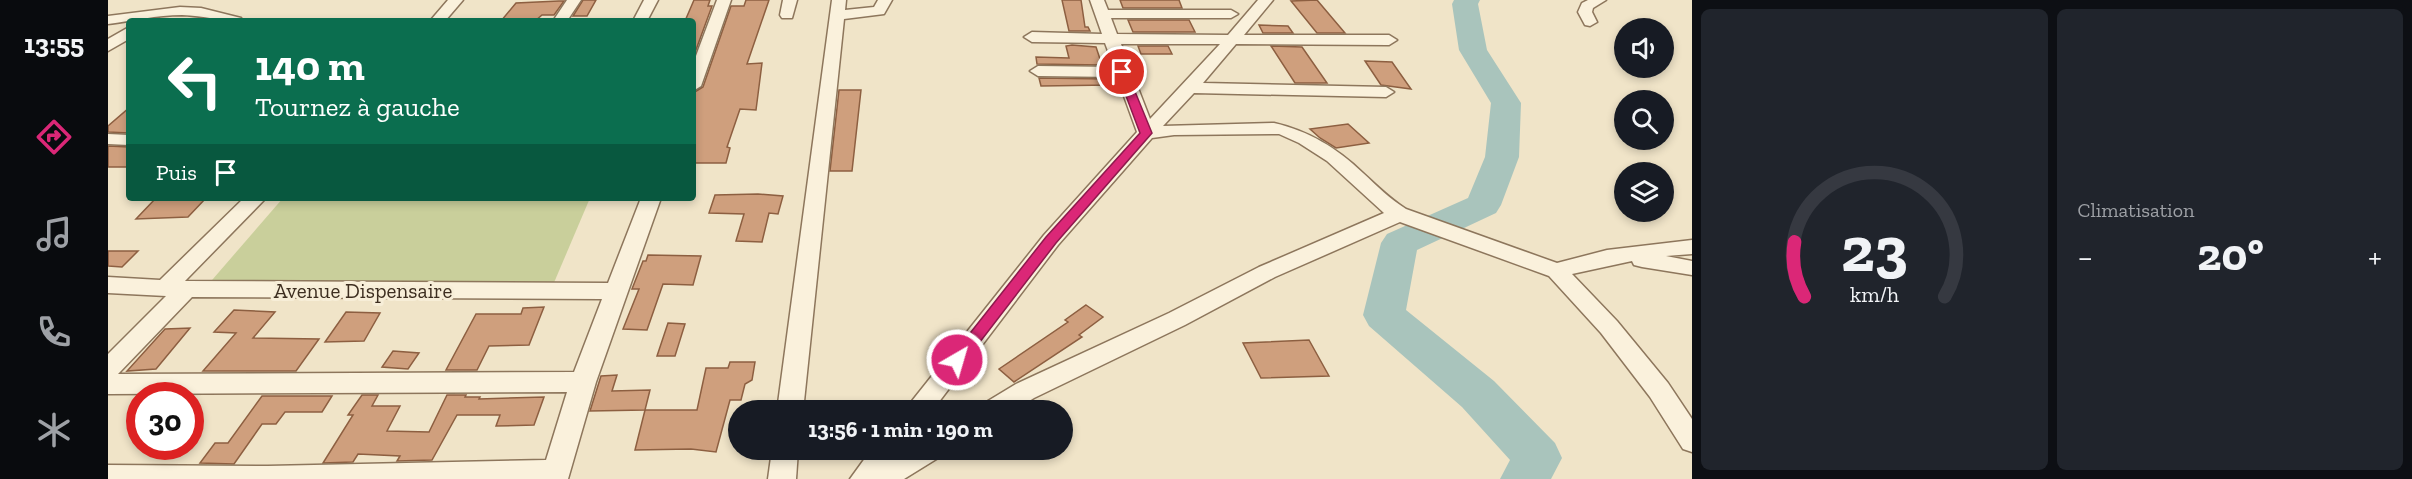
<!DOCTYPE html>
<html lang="fr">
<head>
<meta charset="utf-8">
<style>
  :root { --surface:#171b24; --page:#20242c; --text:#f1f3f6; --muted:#9ea1a6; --line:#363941; --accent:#db2777 }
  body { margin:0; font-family:"Zilla Slab",serif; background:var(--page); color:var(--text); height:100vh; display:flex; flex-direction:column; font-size:22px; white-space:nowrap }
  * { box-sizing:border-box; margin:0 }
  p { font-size:20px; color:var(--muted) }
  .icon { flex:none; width:33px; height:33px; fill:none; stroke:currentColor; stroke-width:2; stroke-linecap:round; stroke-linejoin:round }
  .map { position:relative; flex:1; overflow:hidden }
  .panel { display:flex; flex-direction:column; gap:9px; padding:9px; background:#0d0f14; width:720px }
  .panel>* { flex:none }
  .hud { position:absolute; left:18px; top:18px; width:570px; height:183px; border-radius:6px; box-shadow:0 3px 9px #0003; background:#0b6e4f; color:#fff; overflow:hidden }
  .buttons { position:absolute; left:1506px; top:18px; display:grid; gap:12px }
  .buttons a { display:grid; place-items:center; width:60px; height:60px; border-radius:50%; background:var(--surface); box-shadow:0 3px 9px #0003; font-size:30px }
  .speed { position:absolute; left:18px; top:382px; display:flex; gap:12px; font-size:30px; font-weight:700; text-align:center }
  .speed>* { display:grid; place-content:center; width:78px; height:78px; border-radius:50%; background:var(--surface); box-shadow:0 3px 9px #0003; line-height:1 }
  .speed .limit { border:9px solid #d22; background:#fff; color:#111 }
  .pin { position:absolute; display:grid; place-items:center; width:51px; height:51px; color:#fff; margin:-26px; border:3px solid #fff; border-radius:50%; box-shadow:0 2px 6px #0007 }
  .me { position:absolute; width:66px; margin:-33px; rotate:38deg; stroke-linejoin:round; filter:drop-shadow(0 0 4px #0008) }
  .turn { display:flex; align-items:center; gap:21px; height:126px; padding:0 30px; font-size:27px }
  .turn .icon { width:78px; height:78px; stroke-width:2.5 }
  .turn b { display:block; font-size:42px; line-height:51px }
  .then { display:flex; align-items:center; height:57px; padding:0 30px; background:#0003; gap:12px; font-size:22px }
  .big { font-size:45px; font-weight:700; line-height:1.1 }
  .panel .card { flex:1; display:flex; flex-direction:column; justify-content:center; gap:9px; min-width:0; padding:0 21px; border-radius:9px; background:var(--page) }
  .panel .dial { align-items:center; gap:0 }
  .dial svg { height:156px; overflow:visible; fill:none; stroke:var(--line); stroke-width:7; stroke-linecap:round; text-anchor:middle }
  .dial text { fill:var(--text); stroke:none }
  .heat { display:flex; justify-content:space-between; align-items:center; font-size:33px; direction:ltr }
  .panel .tiles { flex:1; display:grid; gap:9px; grid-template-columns:repeat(2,1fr) }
  .trip { position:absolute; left:620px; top:400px; width:345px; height:60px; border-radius:30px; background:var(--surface); box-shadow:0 3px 9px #0003; font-weight:700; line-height:60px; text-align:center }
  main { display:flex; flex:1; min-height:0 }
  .dock { display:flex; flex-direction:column; width:108px; justify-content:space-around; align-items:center; background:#090b0e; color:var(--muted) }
  .dock .icon { width:42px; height:42px }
  .dock .current { color:var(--accent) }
  .dock b { font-size:27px; color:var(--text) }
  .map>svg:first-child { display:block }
  .green { fill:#c9cf9b }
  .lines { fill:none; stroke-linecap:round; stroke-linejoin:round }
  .river { fill:#a9c4bc; fill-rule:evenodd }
  .building { fill:#cf9f7d; stroke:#8d5f41; stroke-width:1.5 }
  .street-casing { stroke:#8d765c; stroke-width:3 }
  .street { fill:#faf1dc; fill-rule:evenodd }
  .route { fill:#db2777; stroke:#8e194d; stroke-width:1.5 }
  .labels { text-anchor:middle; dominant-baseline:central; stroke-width:6; stroke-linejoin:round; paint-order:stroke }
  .street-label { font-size:21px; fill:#3d2e20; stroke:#f7eed8 }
</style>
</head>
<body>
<main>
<nav class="dock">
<b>13:55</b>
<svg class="icon current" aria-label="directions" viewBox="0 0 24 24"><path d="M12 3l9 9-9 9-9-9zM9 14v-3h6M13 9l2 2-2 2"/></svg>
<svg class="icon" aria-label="music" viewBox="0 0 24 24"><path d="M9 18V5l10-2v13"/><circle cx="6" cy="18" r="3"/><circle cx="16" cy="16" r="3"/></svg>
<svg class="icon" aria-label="phone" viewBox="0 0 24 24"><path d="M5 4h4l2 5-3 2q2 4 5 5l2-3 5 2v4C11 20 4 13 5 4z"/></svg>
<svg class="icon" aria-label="climate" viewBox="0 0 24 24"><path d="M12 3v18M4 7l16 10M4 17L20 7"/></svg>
</nav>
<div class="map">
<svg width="1584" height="479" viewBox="0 0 1584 479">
  <rect width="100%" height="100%" fill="#f0e4c8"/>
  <path class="green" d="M175 198H482L445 285 98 287Z"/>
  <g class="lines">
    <path class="river" d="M1346 0H1372L1370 4 1379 50 1413 103 1411 157 1393 205 1388 213 1309 250 1298 310 1386 381 1447 443 1454 458 1443 479H1392L1402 460 1354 407 1261 326 1255 315 1273 243 1279 234 1360 198 1377 157 1383 103 1351 50 1344 4Z"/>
  </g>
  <g class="building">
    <path d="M475 0H488L479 16H465Z"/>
    <path d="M586 0H602L600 6H604L585 58V21H577Z"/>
    <path d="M638 0H661L639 64 654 63 648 110 632 109 619 147 622 148 618 163H585V93L595 87 623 6H636Z"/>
    <path d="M954 0H973L977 27H980L982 31H961Z"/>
    <path d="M1012 0H1071L1074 8H1015Z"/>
    <path d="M1209 0 1237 33H1209L1183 1Z"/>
    <path d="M451 1H456L446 15H434L427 21H393L408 3Z"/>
    <path d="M1020 20H1081L1087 32H1025Z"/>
    <path d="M1151 25 1180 26 1185 33H1155Z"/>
    <path d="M964 45 988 47 994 65 929 64 928 57 961 58 958 46Z"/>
    <path d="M1030 46H1060L1064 54H1033Z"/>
    <path d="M1163 46 1194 47 1219 83H1187Z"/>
    <path d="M1257 61 1284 62 1303 89 1273 85Z"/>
    <path d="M931 78 999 79 1001 85 933 86Z"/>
    <path d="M731 90H753L744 171H722Z"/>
    <path d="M21 108V133L0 132V126Z"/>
    <path d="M1240 124 1261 143 1228 148 1212 138 1202 129Z"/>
    <path d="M0 146 21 147V167H0Z"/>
    <path d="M650 194 675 196 670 214 661 213 654 242 628 241 636 214 601 213 607 195Z"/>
    <path d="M48 198H98L80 217 28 219Z"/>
    <path d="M0 251H30L14 267 0 266Z"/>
    <path d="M540 255 593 256 585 285 555 284 539 330 515 329 531 289H524L535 261H538Z"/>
    <path d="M978 305 995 317 971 335 974 337 906 382 891 369 960 322 957 320Z"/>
    <path d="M436 307 421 345 381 346 369 370H338L368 314H413L415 308Z"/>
    <path d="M126 310 167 312 145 338 211 339 188 371H95L128 333 106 332Z"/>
    <path d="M238 312 272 313 256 341 217 342Z"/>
    <path d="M560 323 577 324 567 356H549Z"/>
    <path d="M82 328 48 369 19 371 57 329Z"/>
    <path d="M1201 340 1221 376 1153 378 1135 343Z"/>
    <path d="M285 351 311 353 300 369 274 367Z"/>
    <path d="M622 362H647L644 380 637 384 633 400H622L608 452 583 449 527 450 537 410H589L598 368H620Z"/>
    <path d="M509 375 504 391 542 390 537 410 482 411 493 376Z"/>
    <path d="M254 395H270L264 406H292L279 431 321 432 339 395H358L357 397H372L371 399 436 397 426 425 388 426 392 415H349L324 460 289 461 292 456 250 454 245 462 215 463 245 415H240Z"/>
    <path d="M154 396H224L214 412H177L168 424H154L126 464 92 463 107 443H120Z"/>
  </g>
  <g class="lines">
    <g class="street-casing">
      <g id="street">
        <path d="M340 0H355L337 21H322Z"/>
        <path d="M459 0H473L459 21H445Z"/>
        <path d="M536 0H550L539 21H525Z"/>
        <path d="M609 0H623L593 86 585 91V64Z"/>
        <path d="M675 0H689L684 18H674L672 15Z"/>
        <path d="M724 0H738L737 10 766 7 770 0H784L776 14 736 19 695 411H669Z"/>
        <path d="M982 0H996L1000 10H1123L1130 14 1123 18H1003L1009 34 1120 35 1150 0H1165L1136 35H1281L1289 40 1281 45 1128 44 1095 83 1278 87 1286 92 1278 97 1086 93 1055 126 1166 123C1201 131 1229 148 1255 173 1269 186 1282 199 1298 209L1449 263 1499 250 1584 240V254L1558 256 1584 261V275L1534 267 1526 265 1524 261 1464 274 1509 321 1560 383 1584 419V452L1575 449 1542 397 1493 333 1441 276 1292 222 1167 277 1077 325 926 398 905 411H871L875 404 908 384 1061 313 1151 267 1276 213 1219 161 1191 143 1171 134 1066 135 1044 138 950 245 824 411H796L936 235 1029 132 1009 77 930 76 922 71 930 66 1006 67 997 43 924 42 916 37 924 32 994 34ZM1013 44H1112L1042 119Z"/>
        <path d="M1480 0H1498L1485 8 1484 12 1489 22 1482 26 1477 25 1470 12 1474 3Z"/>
        <path d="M72 7 93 8 133 18 135 21C115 21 95 16 74 15 49 15 24 21 0 24V16Z"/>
        <path d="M21 27V39L0 51V39Z"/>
        <path d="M0 134 21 135V145L0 144Z"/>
        <path d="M136 198H158L77 281 500 283 533 198H553L488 382 460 479H0V465L160 466 438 460 459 392 0 394V354L58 296 0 293V277L52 280ZM84 297 494 299 466 372 10 374Z"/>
        <path d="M664 450H690L688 479H660Z"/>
        <path d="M763 450H792L791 454 797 450H833L830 458 796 479H742Z"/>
      </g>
    </g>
    <use href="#street" class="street"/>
  </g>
  <path class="route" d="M1014 69 1019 72 1044 133 948 243 855 364H844L841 360 844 356 938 237 1032 133 1009 72Z"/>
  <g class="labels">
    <g class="street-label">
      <text x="255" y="290">Avenue Dispensaire</text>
    </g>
  </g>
</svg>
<div class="buttons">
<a><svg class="icon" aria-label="sound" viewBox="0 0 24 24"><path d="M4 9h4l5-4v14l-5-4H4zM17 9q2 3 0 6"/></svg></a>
<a><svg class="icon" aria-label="search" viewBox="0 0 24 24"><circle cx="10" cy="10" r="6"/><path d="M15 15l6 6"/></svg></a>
<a><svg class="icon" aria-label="layers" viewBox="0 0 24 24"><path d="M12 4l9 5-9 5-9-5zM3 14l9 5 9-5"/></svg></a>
</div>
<div class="speed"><div class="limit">30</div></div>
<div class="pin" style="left:1014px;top:72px;background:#d93025"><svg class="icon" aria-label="arrive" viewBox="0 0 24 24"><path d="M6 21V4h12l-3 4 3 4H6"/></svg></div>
<svg class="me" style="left:849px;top:360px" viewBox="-20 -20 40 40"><circle r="17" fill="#db2777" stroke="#fff" stroke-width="3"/><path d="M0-11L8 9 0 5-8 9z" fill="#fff"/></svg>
<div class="trip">13:56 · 1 min · 190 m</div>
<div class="hud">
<div class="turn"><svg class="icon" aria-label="left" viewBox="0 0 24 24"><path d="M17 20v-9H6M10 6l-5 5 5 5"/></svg><div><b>140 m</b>Tournez à gauche</div></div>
<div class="then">Puis<svg class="icon" aria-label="arrive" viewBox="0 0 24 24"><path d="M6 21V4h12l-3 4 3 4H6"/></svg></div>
</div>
</div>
<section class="panel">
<div class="tiles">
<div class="card dial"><svg viewBox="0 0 100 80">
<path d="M14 69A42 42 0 1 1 86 69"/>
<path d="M14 69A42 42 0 0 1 9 41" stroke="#db2777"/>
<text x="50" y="56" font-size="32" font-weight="700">23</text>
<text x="50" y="72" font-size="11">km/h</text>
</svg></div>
<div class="card"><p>Climatisation</p>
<div class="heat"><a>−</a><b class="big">20°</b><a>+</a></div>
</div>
</div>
</section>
</main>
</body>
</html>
